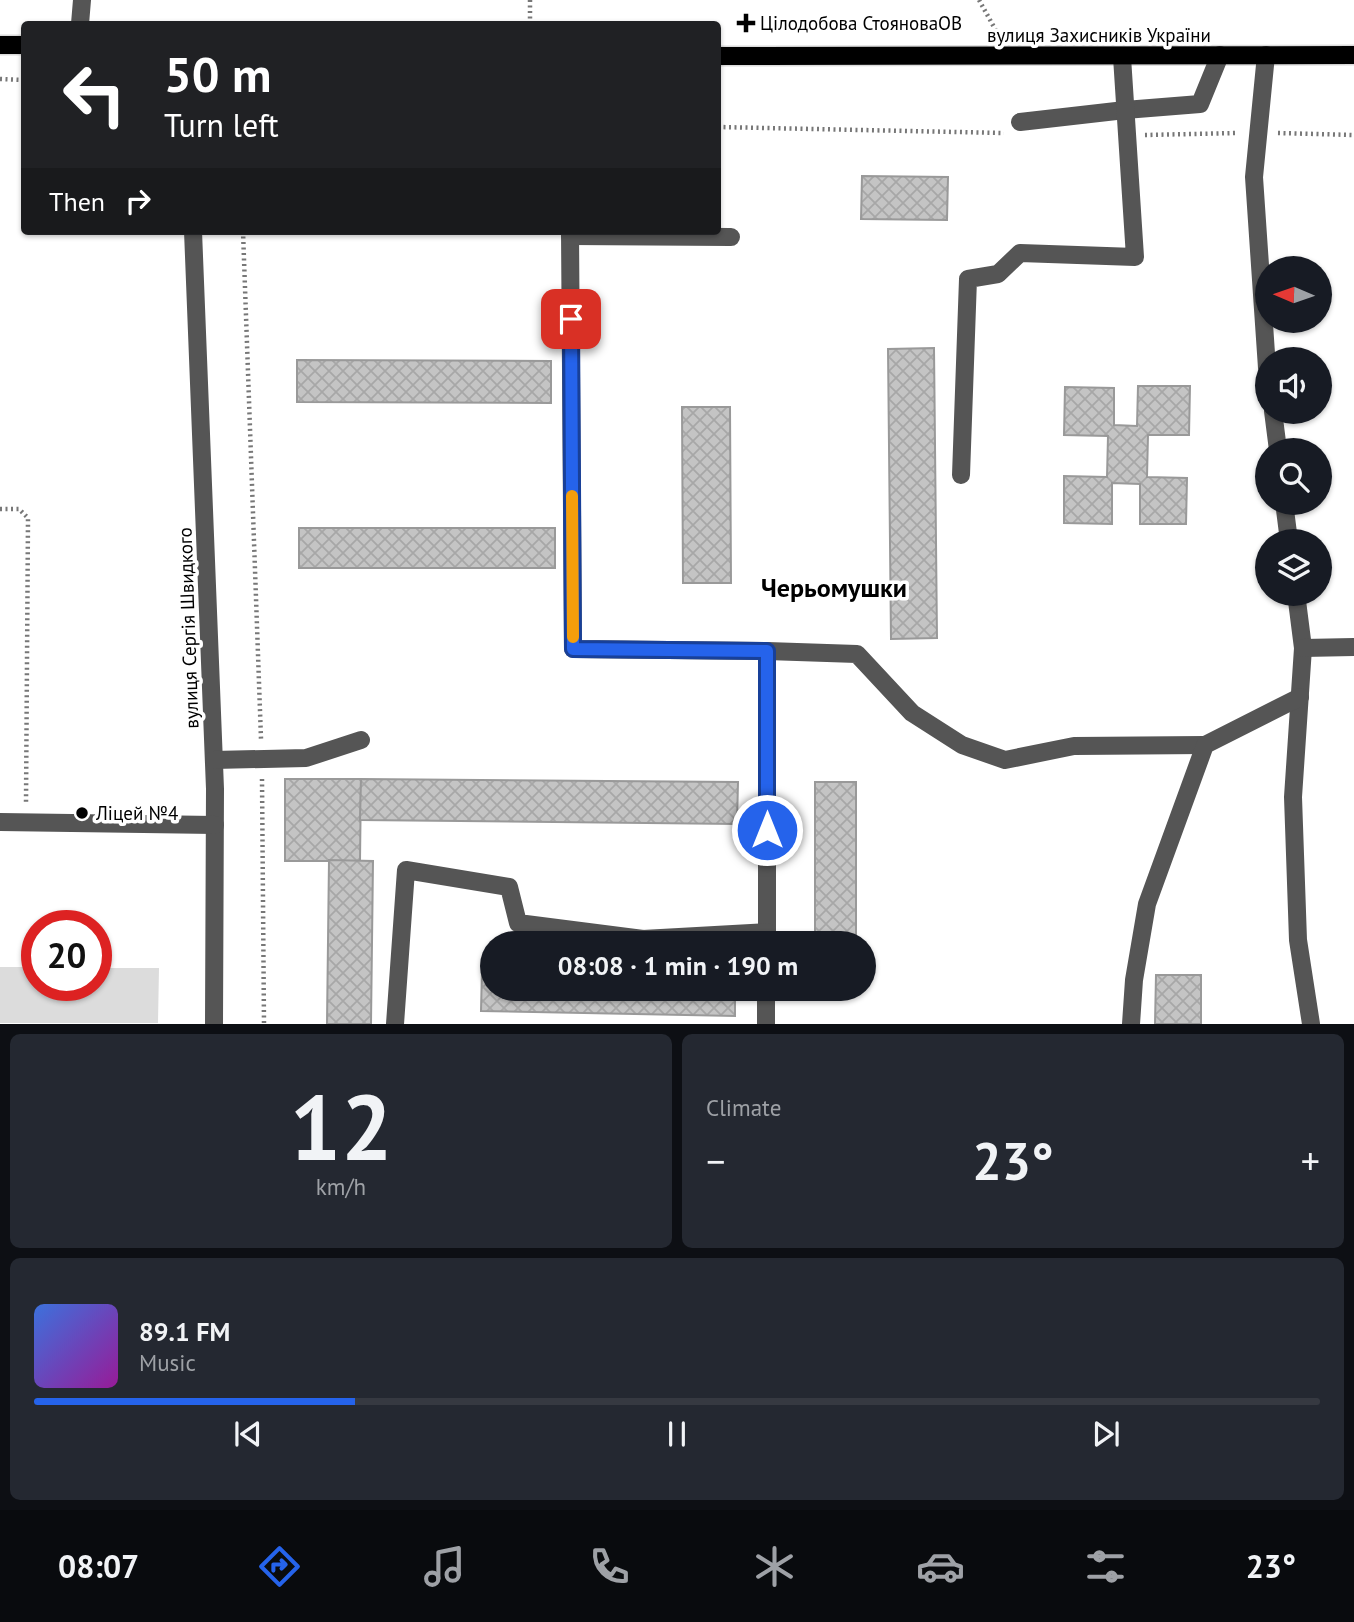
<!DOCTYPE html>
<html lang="en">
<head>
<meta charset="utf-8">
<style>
  :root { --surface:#171b24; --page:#242831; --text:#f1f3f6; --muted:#9ea1a6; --line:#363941; --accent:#2563eb }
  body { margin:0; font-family:"PT Sans",sans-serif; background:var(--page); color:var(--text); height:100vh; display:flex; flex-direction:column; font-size:26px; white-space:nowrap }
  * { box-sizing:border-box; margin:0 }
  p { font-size:23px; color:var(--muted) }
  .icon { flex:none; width:38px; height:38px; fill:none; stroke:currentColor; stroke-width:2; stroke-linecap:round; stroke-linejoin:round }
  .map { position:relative; height:1024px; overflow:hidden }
  .drawer { display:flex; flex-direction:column; gap:10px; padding:10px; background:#0d0f14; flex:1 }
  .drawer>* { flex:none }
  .top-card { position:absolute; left:21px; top:21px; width:700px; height:214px; border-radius:7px; box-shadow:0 2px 5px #0004; background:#202124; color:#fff; overflow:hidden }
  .needle { width:46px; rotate:272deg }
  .tools { position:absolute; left:1255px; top:256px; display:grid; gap:14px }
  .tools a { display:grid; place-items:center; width:77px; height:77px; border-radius:50%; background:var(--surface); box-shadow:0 2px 5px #0004; font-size:35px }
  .speed { position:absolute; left:21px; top:910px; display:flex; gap:14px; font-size:35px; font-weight:700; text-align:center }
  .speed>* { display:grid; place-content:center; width:91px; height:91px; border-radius:50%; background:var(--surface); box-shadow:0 2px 5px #0004; line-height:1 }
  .speed .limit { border:10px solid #d22; background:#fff; color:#111 }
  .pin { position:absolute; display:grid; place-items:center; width:60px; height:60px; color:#fff; margin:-30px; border-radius:14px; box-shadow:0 4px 10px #0006 }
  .me { position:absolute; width:77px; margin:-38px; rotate:0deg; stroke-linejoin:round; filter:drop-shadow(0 0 5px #0008) }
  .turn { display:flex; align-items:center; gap:24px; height:147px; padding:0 28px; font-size:32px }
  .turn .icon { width:91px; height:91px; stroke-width:2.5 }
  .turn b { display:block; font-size:49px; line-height:60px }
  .then { display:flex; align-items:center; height:66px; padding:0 28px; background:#0003; gap:14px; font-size:26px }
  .big { font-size:52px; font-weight:800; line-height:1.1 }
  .drawer .card { flex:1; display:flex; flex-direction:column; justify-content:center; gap:10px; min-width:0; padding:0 24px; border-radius:10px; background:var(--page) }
  .drawer .dial { align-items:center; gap:0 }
  .dial b { font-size:91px; line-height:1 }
  .song { display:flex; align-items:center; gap:21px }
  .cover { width:84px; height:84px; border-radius:10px; background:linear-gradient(135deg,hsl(220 70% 55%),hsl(300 70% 35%)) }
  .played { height:7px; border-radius:4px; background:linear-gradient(90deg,var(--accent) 25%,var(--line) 25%) }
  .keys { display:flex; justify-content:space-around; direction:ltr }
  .heat { display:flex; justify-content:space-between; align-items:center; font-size:38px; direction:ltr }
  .drawer .tiles { flex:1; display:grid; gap:10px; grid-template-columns:1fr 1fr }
  .card:last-child { grid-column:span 2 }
  .trip { position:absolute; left:480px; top:931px; width:396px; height:70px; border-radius:35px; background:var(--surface); box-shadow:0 2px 5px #0004; font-weight:800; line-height:70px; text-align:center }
  .tabs { display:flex; height:112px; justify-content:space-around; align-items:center; background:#090b0e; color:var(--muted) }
  .tabs .icon { width:49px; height:49px }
  .tabs .selected { color:var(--accent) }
  .tabs b { font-size:32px; color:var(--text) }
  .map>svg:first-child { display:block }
  .pitch { fill:#dcdcdc }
  .building { fill:url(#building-cross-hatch); stroke:#999; stroke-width:2 }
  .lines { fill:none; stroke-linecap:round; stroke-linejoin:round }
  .major-casing { stroke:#dbdbdb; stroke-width:21 }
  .path { stroke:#777; stroke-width:4.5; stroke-dasharray:2 3.5; stroke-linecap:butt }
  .minor { stroke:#555; stroke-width:18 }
  .major { stroke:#000; stroke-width:18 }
  .route-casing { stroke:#184099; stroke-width:18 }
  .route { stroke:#2563eb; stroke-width:12 }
  .slow { stroke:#f59e0b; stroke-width:12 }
  .poi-dot { fill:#000; stroke:#fff; stroke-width:2.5 }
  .labels { text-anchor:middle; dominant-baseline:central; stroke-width:7; stroke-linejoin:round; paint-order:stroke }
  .poi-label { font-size:19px; fill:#000; stroke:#fff; text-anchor:start }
  .street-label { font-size:19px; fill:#000; stroke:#fff }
  .district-label { font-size:26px; font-weight:bold; fill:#000; stroke:#fff }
</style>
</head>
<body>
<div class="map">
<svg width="1354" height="1024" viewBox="0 0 1354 1024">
  <defs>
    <pattern id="building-cross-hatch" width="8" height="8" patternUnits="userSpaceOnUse" patternTransform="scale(1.75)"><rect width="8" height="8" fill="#c4c4c4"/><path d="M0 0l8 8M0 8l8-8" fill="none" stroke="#a7a7a7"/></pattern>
  </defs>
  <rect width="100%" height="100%" fill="#fff"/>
  <path class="pitch" d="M0 967H37V985H96V968H159L158 1023H0Z"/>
  <g class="building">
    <path d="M862 176 948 177 947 220 861 219Z"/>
    <path d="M934 348 937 638 891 639 888 349Z"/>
    <path d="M297 360 551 361V403L297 402Z"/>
    <path d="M1138 386H1190L1189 435H1148L1147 477 1187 478 1186 524H1140V484L1112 483V524L1064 523V476L1107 477 1108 436 1064 435 1065 387 1114 388V425L1137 426Z"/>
    <path d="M682 407H730L731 583H683Z"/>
    <rect x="299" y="528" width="256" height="40"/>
    <path d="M285 779H361L360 861H285Z"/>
    <path d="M361 779 738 782 737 824 360 820Z"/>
    <rect x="815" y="782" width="41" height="161"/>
    <path d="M329 860 373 861 371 1024H327Z"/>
    <path d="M482 969H492V989H735V1016L481 1011Z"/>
    <path d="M1156 975H1201V1024H1155Z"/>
  </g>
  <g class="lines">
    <g class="major-casing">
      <g id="major">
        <path d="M0 45H24"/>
        <path d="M718 56 1354 55"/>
      </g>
    </g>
    <g class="path">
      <path d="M979 0 999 36"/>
      <path d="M530 24V0"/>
      <path d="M0 79 24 80"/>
      <path d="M718 127 1004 133"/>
      <path d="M1278 133 1354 135"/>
      <path d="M1145 135 1238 133"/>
      <path d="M243 231 261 739"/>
      <path d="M0 509H19L28 518 26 803"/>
      <path d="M262 779 264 1024"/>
    </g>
    <g class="minor">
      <path d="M80 24 82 0"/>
      <path d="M1266 55 1254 177 1267 368"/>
      <path d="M1020 122 1125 110 1200 104 1220 55"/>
      <path d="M193 231 215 789 214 1024"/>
      <path d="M570 231 573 649 767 651V943"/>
      <path d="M570 236 731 237"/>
      <path d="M1273 411 1278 450"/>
      <path d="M961 475 968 279 998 274 1020 253 1135 257 1122 57"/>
      <path d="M1284 502 1289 541"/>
      <path d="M1296 593 1303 648 1293 797 1298 940 1311 1024"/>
      <path d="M1303 648 1354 647"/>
      <path d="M767 651 857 654 912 713 962 745 1005 760 1074 746 1205 745"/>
      <path d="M214 760 306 758 361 740"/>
      <path d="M0 822 215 825"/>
      <path d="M395 1024 406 870 509 887 518 923 643 939 767 932"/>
      <path d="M766 1024V989"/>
      <path d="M1131 1024 1134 980 1147 904 1205 745 1300 697"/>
    </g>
    <use href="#major" class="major"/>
  </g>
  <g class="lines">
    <g class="route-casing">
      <path id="route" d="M571 319 573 649 767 651V830"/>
    </g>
    <use href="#route" class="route"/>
    <path class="slow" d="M572 496 573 637"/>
  </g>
  <g class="poi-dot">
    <path d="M742.5 12.5h7v7h7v7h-7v7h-7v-7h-7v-7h7z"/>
    <circle cx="82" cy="813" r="7"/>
  </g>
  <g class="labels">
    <g class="poi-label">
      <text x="760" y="23">Цілодобова СтояноваОВ</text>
      <text x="96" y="813">Ліцей №4</text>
    </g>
    <g class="street-label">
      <text x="1099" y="35">вулиця Захисників України</text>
      <text transform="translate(188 628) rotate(-92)">вулиця Сергія Швидкого</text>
    </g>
    <g class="district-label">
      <text x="834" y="587">Черьомушки</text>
    </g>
  </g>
</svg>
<div class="tools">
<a><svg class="needle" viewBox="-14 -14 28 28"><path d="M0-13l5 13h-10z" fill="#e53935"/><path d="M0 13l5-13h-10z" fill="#9ea1a6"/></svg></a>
<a><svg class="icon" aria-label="sound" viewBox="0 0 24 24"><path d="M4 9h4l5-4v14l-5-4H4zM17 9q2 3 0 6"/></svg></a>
<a><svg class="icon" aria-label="search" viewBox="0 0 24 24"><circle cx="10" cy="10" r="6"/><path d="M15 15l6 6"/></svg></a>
<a><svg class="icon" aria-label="layers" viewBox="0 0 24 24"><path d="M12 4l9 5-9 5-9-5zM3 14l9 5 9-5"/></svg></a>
</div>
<div class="speed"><div class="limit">20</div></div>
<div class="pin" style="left:571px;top:319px;background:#d93025"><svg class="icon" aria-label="arrive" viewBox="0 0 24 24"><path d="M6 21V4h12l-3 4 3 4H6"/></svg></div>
<svg class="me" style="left:767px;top:830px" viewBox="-20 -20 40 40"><circle r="17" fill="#2563eb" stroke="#fff" stroke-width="3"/><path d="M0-11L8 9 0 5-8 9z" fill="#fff"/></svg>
<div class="trip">08:08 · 1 min · 190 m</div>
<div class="top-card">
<div class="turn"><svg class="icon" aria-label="left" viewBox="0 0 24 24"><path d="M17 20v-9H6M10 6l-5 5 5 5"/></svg><div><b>50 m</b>Turn left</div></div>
<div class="then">Then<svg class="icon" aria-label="right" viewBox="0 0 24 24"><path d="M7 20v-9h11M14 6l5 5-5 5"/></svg></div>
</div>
</div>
<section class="drawer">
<div class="tiles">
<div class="card dial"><b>12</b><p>km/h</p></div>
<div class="card"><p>Climate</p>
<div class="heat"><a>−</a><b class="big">23°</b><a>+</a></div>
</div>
<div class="card">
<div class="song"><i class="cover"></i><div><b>89.1 FM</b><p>Music</p></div></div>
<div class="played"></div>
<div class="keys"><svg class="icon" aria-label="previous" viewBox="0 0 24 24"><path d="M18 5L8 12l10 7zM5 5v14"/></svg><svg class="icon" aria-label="pause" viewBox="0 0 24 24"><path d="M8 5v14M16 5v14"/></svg><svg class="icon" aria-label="next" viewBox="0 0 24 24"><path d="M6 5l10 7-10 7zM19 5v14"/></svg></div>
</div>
</div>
</section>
<nav class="tabs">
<b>08:07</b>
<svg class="icon selected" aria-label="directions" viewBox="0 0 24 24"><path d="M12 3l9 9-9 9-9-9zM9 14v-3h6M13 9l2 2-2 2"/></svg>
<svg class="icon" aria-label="music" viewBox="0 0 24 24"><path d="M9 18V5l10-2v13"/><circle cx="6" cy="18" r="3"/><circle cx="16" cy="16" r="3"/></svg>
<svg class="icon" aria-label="phone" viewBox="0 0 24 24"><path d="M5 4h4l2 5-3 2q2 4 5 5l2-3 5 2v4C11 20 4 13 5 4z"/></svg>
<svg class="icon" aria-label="climate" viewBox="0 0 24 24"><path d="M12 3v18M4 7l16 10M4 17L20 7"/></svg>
<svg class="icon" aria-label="car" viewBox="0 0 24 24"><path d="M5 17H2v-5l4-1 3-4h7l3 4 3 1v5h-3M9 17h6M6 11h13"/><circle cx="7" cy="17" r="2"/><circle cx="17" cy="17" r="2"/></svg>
<svg class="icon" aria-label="filters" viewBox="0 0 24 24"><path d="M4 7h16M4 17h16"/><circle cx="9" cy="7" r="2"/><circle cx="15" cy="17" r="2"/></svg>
<b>23°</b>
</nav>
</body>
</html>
